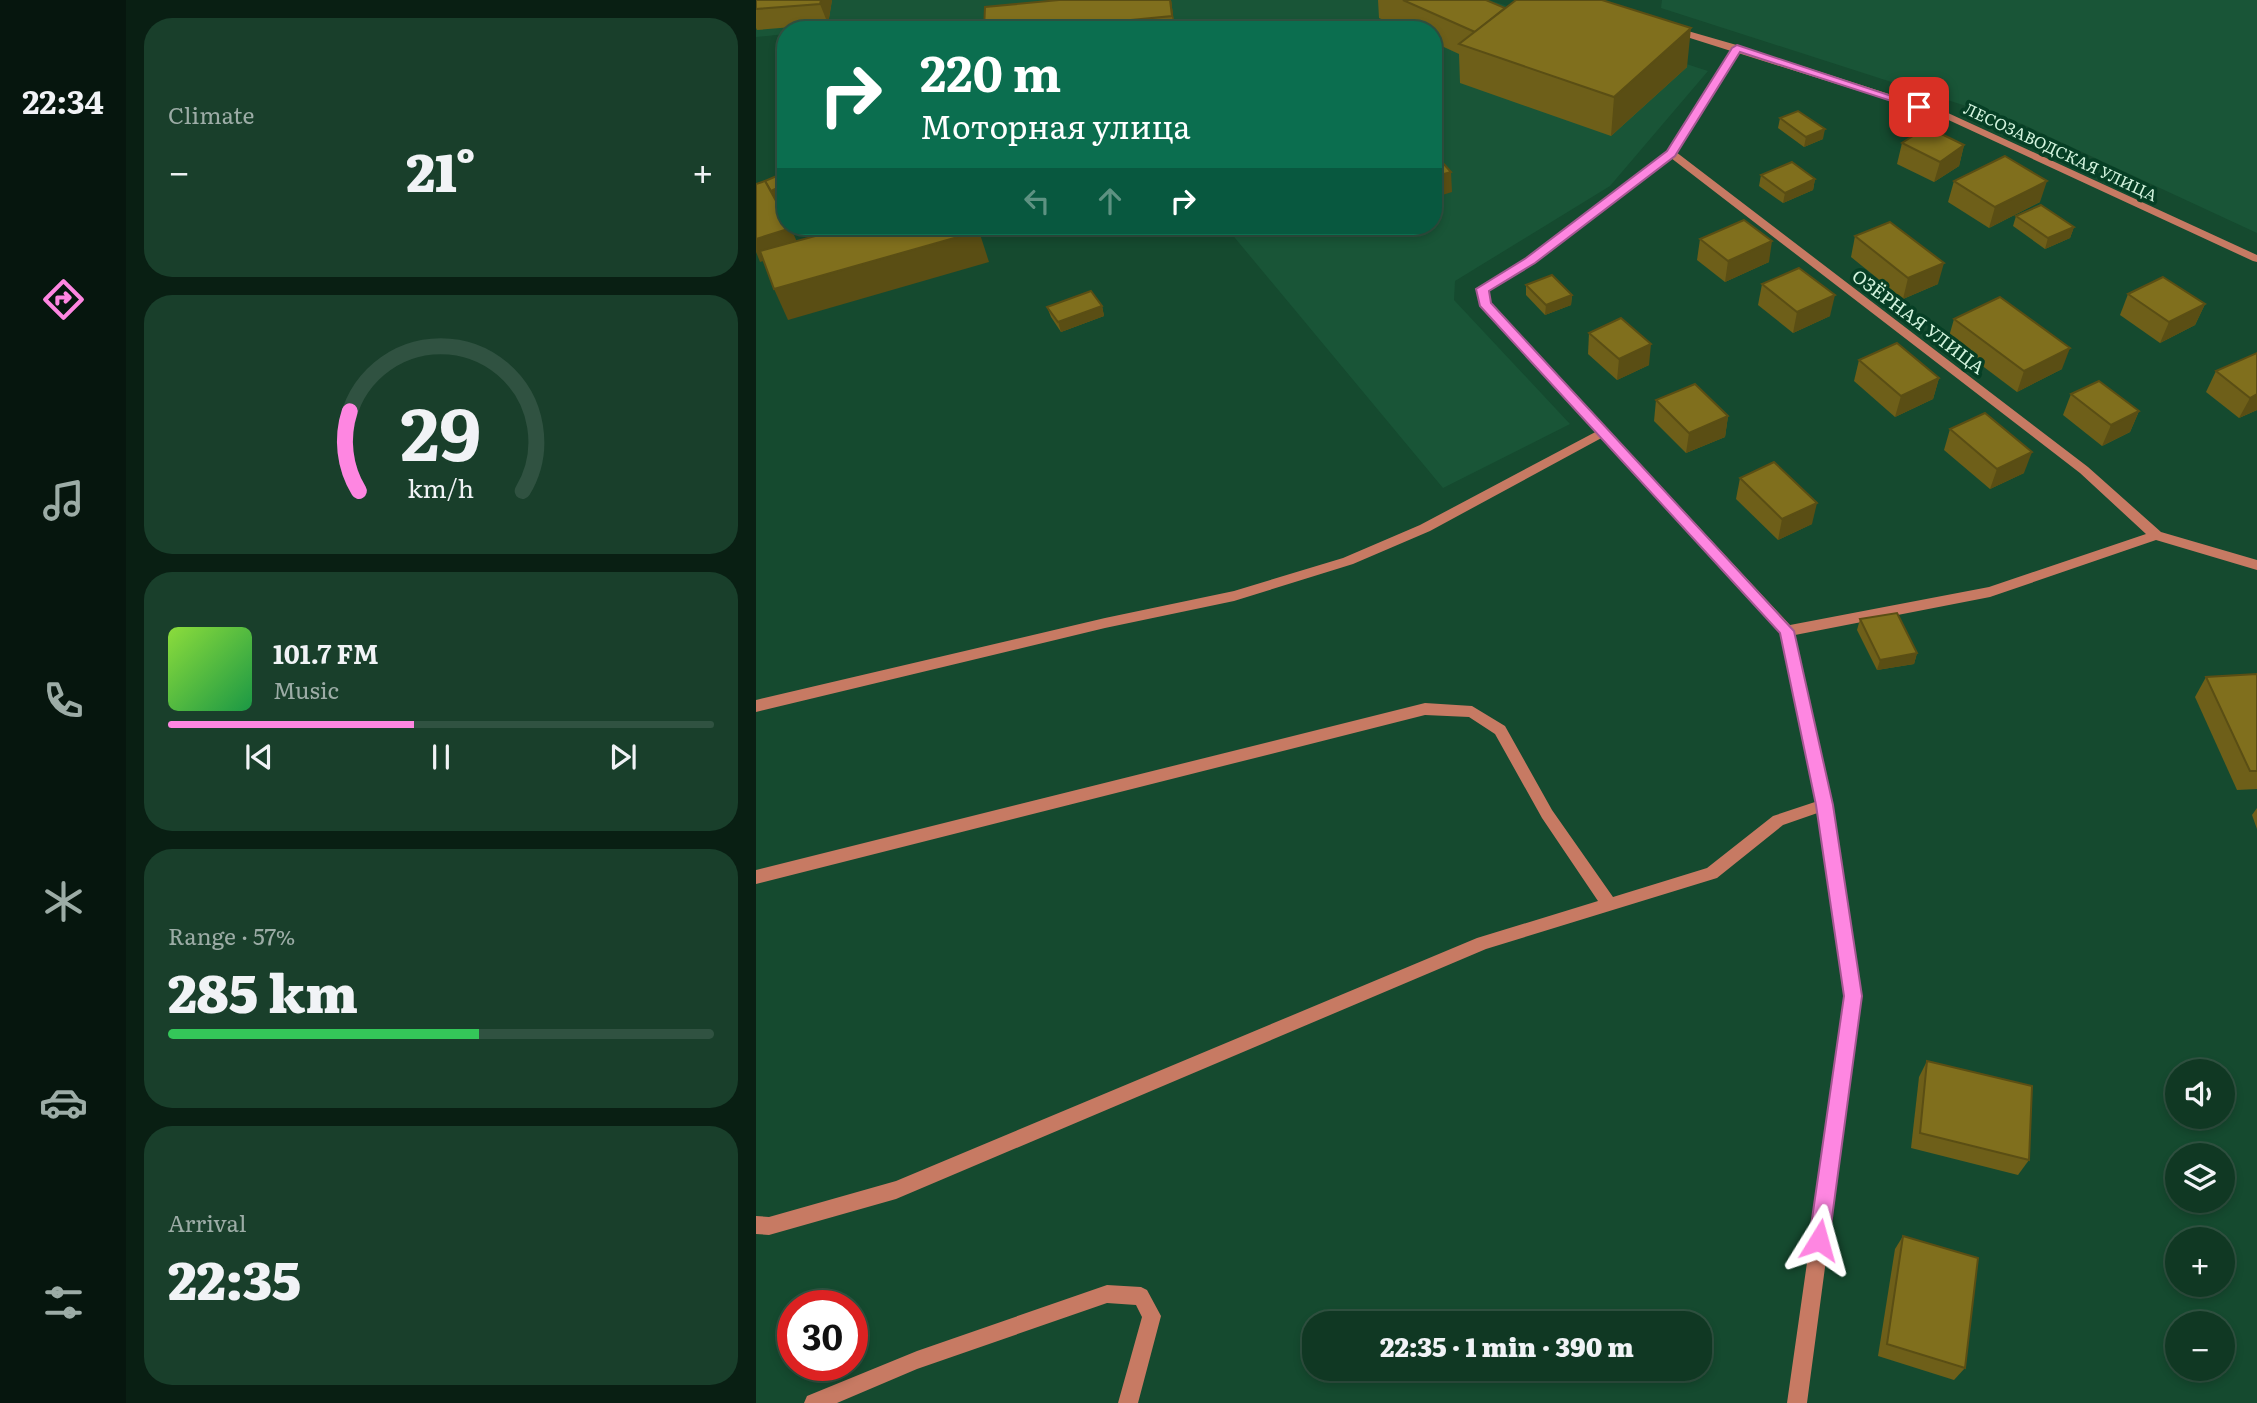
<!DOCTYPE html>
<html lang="en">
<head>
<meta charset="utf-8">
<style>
  :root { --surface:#103823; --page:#193f2b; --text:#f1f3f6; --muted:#9caca6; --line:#305241; --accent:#fe86e1 }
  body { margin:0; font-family:Literata,serif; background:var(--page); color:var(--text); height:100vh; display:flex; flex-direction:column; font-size:26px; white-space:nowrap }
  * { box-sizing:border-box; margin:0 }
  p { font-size:23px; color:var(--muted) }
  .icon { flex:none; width:38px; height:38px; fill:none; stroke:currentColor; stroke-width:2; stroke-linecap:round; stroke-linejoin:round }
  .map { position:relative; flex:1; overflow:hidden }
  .sheet { display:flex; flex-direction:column; gap:18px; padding:18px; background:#091f13; width:630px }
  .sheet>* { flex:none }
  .hud { position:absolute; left:21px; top:21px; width:665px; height:214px; border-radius:28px; box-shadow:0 4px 10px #0003,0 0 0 2px var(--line); background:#0b6e4f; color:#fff; overflow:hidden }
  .fabs { position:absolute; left:1409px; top:1059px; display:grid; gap:14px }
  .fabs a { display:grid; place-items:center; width:70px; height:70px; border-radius:50%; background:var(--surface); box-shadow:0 4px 10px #0003,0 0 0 2px var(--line); font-size:35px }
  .speed { position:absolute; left:21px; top:1290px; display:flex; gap:14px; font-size:35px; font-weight:700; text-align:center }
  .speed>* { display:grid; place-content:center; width:91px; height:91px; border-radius:50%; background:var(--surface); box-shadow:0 4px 10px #0003,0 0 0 2px var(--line); line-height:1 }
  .speed .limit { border:10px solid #d22; background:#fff; color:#111 }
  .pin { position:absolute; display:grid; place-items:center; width:60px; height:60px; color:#fff; margin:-30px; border-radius:14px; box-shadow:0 4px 10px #0006 }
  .me { position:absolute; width:77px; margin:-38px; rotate:8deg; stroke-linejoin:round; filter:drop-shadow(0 0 5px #0008) }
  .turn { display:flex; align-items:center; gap:24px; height:147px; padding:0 28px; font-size:32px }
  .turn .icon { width:91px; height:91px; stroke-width:2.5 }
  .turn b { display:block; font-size:49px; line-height:60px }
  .lanes { display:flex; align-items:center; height:66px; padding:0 28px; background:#0003; justify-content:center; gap:35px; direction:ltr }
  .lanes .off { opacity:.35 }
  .big { font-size:52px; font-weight:800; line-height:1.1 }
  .sheet .card { flex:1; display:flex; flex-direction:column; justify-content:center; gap:10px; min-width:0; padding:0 24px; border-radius:28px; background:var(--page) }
  .sheet .dial { align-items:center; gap:0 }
  .dial svg { height:182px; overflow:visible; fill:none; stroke:var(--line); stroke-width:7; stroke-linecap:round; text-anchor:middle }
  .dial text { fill:var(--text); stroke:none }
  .song { display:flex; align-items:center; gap:21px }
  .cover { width:84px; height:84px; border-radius:10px; background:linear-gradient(135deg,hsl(90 70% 55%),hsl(140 70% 35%)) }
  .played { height:7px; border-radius:4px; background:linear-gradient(90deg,var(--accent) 45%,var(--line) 45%) }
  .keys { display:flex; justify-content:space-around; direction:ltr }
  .heat { display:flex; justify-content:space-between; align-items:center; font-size:38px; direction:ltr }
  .charge { height:10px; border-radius:5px; background:linear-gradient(90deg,#34c759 57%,var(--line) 0) }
  .trip { position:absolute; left:546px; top:1311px; width:410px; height:70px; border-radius:28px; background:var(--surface); box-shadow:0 4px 10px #0003,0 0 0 2px var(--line); font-weight:800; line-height:70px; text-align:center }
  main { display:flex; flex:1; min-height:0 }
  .tab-bar { display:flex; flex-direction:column; width:126px; justify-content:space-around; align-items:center; background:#06160e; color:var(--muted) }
  .tab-bar .icon { width:49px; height:49px }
  .tab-bar .active { color:var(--accent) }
  .tab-bar b { font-size:32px; color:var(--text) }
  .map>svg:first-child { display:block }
  .built { fill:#195537 }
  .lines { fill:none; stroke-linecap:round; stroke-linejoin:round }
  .service { fill:#c77a63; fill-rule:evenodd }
  .minor { fill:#c77a63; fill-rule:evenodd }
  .wall { fill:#6e5f19 }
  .shaded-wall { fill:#5a4e14 }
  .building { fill:#806f1d; stroke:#5a4e14; stroke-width:2 }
  .route { fill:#fe86e1; stroke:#a55792; stroke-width:2 }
  .labels { text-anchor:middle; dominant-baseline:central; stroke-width:7; stroke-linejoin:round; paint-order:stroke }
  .far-street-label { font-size:16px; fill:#d3f4de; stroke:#063f25 }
  .street-label { font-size:18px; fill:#d3f4de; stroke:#063f25 }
</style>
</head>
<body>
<main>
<nav class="tab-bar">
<b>22:34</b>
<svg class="icon active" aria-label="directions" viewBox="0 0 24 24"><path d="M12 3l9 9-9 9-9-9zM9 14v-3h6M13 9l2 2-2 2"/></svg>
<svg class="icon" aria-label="music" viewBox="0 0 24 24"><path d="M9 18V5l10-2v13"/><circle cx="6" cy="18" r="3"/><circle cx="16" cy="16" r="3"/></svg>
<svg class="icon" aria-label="phone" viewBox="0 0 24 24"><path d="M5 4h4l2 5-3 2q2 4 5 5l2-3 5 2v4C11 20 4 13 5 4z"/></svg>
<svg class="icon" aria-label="climate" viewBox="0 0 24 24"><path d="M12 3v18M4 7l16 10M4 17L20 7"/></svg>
<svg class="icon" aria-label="car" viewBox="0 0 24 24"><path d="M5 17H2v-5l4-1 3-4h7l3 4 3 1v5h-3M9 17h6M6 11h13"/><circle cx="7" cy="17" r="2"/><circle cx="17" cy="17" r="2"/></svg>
<svg class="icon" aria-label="filters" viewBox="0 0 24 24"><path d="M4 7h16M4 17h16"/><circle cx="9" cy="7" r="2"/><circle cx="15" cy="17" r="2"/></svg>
</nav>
<section class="sheet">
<div class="card"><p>Climate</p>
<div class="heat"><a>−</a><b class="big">21°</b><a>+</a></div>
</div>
<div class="card dial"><svg viewBox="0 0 100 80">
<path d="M14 69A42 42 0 1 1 86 69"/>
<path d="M14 69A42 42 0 0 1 10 34" stroke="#fe86e1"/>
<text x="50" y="56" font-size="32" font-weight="700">29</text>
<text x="50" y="72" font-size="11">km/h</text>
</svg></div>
<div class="card">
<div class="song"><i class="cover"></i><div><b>101.7 FM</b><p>Music</p></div></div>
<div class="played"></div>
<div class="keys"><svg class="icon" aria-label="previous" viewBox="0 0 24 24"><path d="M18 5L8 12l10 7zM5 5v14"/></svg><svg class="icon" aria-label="pause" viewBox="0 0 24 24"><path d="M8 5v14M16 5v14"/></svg><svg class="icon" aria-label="next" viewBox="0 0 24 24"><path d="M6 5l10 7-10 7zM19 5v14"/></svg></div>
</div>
<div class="card"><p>Range · 57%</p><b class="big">285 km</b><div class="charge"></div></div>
<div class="card"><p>Arrival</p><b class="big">22:35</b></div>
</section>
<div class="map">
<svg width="1501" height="1403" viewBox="0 0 1501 1403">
  <rect width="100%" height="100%" fill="#154a2f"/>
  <g class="built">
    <path d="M0 0H733L952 71 854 186 699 281 698 300 814 424 687 488 469 226H677V30H124L125 24 71 30H30V34L0 37Z"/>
    <path d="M906 0H1501V233L1266 124 905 8Z"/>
  </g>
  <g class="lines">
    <g class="service">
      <path d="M847 428 853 432 851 435 674 531 597 564 478 601 349 628 0 712V700L349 618 478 591 587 558 664 525Z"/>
      <path d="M669 703 716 706 749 726 796 810 857 897 951 868 1017 816 1068 799 1073 801 1075 805 1073 809 1027 825 961 878 730 949 140 1199 13 1235 0 1234V1216L13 1217 140 1181 721 938 842 901 786 818 739 734 713 717 669 715 0 884V870Z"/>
      <path d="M351 1285 385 1287 391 1290 405 1316 382 1403H362L386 1317 380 1305 351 1303 161 1369 81 1403H48L51 1396 161 1351Z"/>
    </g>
    <path class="minor" d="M918 27 984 46 1192 113 1501 255V262L1497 261 1186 117 982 53 920 152 1332 467 1405 532 1501 560V570L1400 540 1234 597 1039 635 1075 805 1105 996 1051 1403H1031L1089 996 1061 805 1025 633 725 306 722 289 771 258 911 151 975 51 915 32 913 30ZM915 158 1324 473 1390 534 1233 587 1034 625 734 303 733 290 779 262Z"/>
  </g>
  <g class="wall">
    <path d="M0 0H76L72 24 1 30 0 28Z"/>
    <path d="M303 0H415L419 30H228Z"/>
    <path d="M622 0H730L749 8 931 67 855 136 704 83 703 54 677 42V30H650L623 18Z"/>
    <path d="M1024 118 1067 139 1048 147 1022 128Z"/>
    <path d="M1146 143 1208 145 1203 166 1178 182 1141 164Z"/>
    <path d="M1005 175 1059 179 1057 190 1027 203 1003 186Z"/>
    <path d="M1198 181 1284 202 1233 228 1192 202Z"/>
    <path d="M1260 216 1318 227 1314 238 1289 249 1257 226Z"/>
    <path d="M1099 236 1182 284 1147 299 1095 257Z"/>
    <path d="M944 239 1013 262 969 282 941 260Z"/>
    <path d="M1006 284 1074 316 1037 333 1002 305Z"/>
    <path d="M770 285 816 295 815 305 789 315 770 295Z"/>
    <path d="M1372 294 1449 304 1439 325 1404 343 1364 315Z"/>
    <path d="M346 306 348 316 305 332 295 317 291 307Z"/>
    <path d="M1198 319 1306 369 1261 392 1192 340Z"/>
    <path d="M833 333 893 365 861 380 832 354Z"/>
    <path d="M1501 353V410L1483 418 1450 392 1460 371Z"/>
    <path d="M1103 360 1183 378 1177 399 1139 417 1098 381Z"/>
    <path d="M1315 394 1383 411 1374 432 1346 446 1307 415Z"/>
    <path d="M900 400 972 416 969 437 930 453 898 421Z"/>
    <path d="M1194 429 1268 473 1234 489 1188 450Z"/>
    <path d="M984 478 1056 524 1022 540 980 499Z"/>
    <path d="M1104 619 1161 653 1158 664 1121 670 1101 630Z"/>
    <path d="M1501 674V789L1481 790 1439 697 1450 677Z"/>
    <path d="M1501 808V829L1496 815Z"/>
    <path d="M1171 1061 1273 1160 1262 1175 1155 1148 1163 1077Z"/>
    <path d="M1147 1236 1209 1368 1198 1380 1122 1356 1139 1249Z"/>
  </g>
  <g class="shaded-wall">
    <path d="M65 0H76L72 24 64 4Z"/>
    <path d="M414 0H415L419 30H418L416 16Z"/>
    <path d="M935 28 931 67 855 136 858 97Z"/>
    <path d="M1069 129 1067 139 1048 147 1050 137Z"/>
    <path d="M1208 145 1203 166 1178 182 1184 162Z"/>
    <path d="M695 172 696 192 677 198V177Z"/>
    <path d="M1059 179 1057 190 1027 203 1029 193Z"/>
    <path d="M1291 181 1284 202 1233 228 1239 207Z"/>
    <path d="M30 184V197L19 202 14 192Z"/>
    <path d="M1318 227 1314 238 1289 249 1292 238Z"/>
    <path d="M35 228 44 249 4 262 0 252V239Z"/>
    <path d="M223 231 233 262 32 320 18 289Z"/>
    <path d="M1016 241 1013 262 969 282 972 261Z"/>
    <path d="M1188 263 1182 284 1147 299 1152 278Z"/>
    <path d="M816 295 815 305 789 315 790 305Z"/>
    <path d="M1079 295 1074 316 1037 333 1041 312Z"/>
    <path d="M1449 304 1439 325 1404 343 1413 322Z"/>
    <path d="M346 306 348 316 305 332 302 322Z"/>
    <path d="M895 344 893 365 861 380 863 359Z"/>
    <path d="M1314 348 1306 369 1261 392 1268 371Z"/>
    <path d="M1183 378 1177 399 1139 417 1145 396Z"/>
    <path d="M1501 394V410L1483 418 1494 398Z"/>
    <path d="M1383 411 1374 432 1346 446 1355 425Z"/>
    <path d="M972 416 969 437 930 453 933 433Z"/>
    <path d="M1276 452 1268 473 1234 489 1241 469Z"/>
    <path d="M1061 503 1056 524 1022 540 1026 519Z"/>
    <path d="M1161 653 1158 664 1121 670 1124 660Z"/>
  </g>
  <g class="building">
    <path d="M0 0H65L64 4 0 9Z"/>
    <path d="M303 0H414L416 16 272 30H228L229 7Z"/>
    <path d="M647 0H730L749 8 719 32Z"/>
    <path d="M760 0H846L935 28 858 97 703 44Z"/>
    <path d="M1042 111 1069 129 1050 137 1024 118Z"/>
    <path d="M1171 127 1208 145 1184 162 1146 143Z"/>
    <path d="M677 152 695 172 677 177Z"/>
    <path d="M1249 156 1291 181 1239 207 1198 181Z"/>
    <path d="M1036 162 1059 179 1029 193 1005 175Z"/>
    <path d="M30 172V184L15 191 9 181Z"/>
    <path d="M9 181 30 219V226H33L35 228 0 239V184Z"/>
    <path d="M1285 205 1318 227 1292 238 1260 216Z"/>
    <path d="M988 220 1016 241 972 261 944 239Z"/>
    <path d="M1134 222 1188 263 1152 278 1099 236Z"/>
    <path d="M96 226H220L223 231 18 289 4 251Z"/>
    <path d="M1043 268 1079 295 1041 312 1006 284Z"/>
    <path d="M796 275 816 295 790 305 770 285Z"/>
    <path d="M1407 277 1449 304 1413 322 1372 294Z"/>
    <path d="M335 291 346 306 302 322 291 307Z"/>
    <path d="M1244 297 1314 348 1268 371 1198 319Z"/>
    <path d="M865 318 895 344 863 359 833 333Z"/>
    <path d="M1141 343 1183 378 1145 396 1103 360Z"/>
    <path d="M1501 353V394L1494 398 1460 371Z"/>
    <path d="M1343 381 1383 411 1355 425 1315 394Z"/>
    <path d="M939 384 972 416 933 433 900 400Z"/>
    <path d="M1229 413 1276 452 1241 469 1194 429Z"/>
    <path d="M1018 462 1061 503 1026 519 984 478Z"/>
    <path d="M1141 613 1161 653 1124 660 1104 619Z"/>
    <path d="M1501 674V771H1494L1450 677Z"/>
    <path d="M1171 1061 1276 1086 1273 1160 1164 1133Z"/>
    <path d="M1147 1236 1222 1258 1209 1368 1131 1344Z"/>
  </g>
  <path class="route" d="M981 45 1169 107 1160 109 984 52 919 156 779 263 733 291 735 303 1038 631 1077 805 1106 996 1073 1240 1071 1248 1063 1251 1056 1248 1053 1240 1088 996 1060 805 1024 633 724 306 720 289 770 258 911 151 976 48Z"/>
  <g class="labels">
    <g class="far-street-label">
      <text transform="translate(1305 151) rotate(25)">ЛЕСОЗАВОДСКАЯ УЛИЦА</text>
    </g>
    <g class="street-label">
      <text transform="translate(1163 321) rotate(37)">ОЗЁРНАЯ УЛИЦА</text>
    </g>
  </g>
</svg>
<div class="fabs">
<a><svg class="icon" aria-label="sound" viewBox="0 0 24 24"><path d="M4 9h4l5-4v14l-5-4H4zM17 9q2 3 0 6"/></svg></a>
<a><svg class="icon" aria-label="layers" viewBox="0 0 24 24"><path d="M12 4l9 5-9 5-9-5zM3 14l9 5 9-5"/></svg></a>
<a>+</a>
<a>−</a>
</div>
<div class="speed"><div class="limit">30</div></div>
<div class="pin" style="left:1163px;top:107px;background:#d93025"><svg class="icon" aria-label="arrive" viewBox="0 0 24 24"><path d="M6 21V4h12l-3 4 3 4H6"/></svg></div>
<svg class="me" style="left:1063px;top:1240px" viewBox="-20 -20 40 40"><path d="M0-17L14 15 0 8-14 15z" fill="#fe86e1" stroke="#fff" stroke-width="4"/></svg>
<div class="trip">22:35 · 1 min · 390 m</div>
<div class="hud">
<div class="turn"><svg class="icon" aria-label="right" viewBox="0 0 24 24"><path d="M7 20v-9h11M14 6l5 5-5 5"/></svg><div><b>220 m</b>Моторная улица</div></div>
<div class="lanes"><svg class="icon off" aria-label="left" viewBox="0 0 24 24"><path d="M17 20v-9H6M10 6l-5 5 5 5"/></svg><svg class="icon off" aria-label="ahead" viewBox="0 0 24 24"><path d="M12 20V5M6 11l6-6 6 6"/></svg><svg class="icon" aria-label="right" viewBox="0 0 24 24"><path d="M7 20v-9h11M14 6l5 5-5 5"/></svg></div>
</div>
</div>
</main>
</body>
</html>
